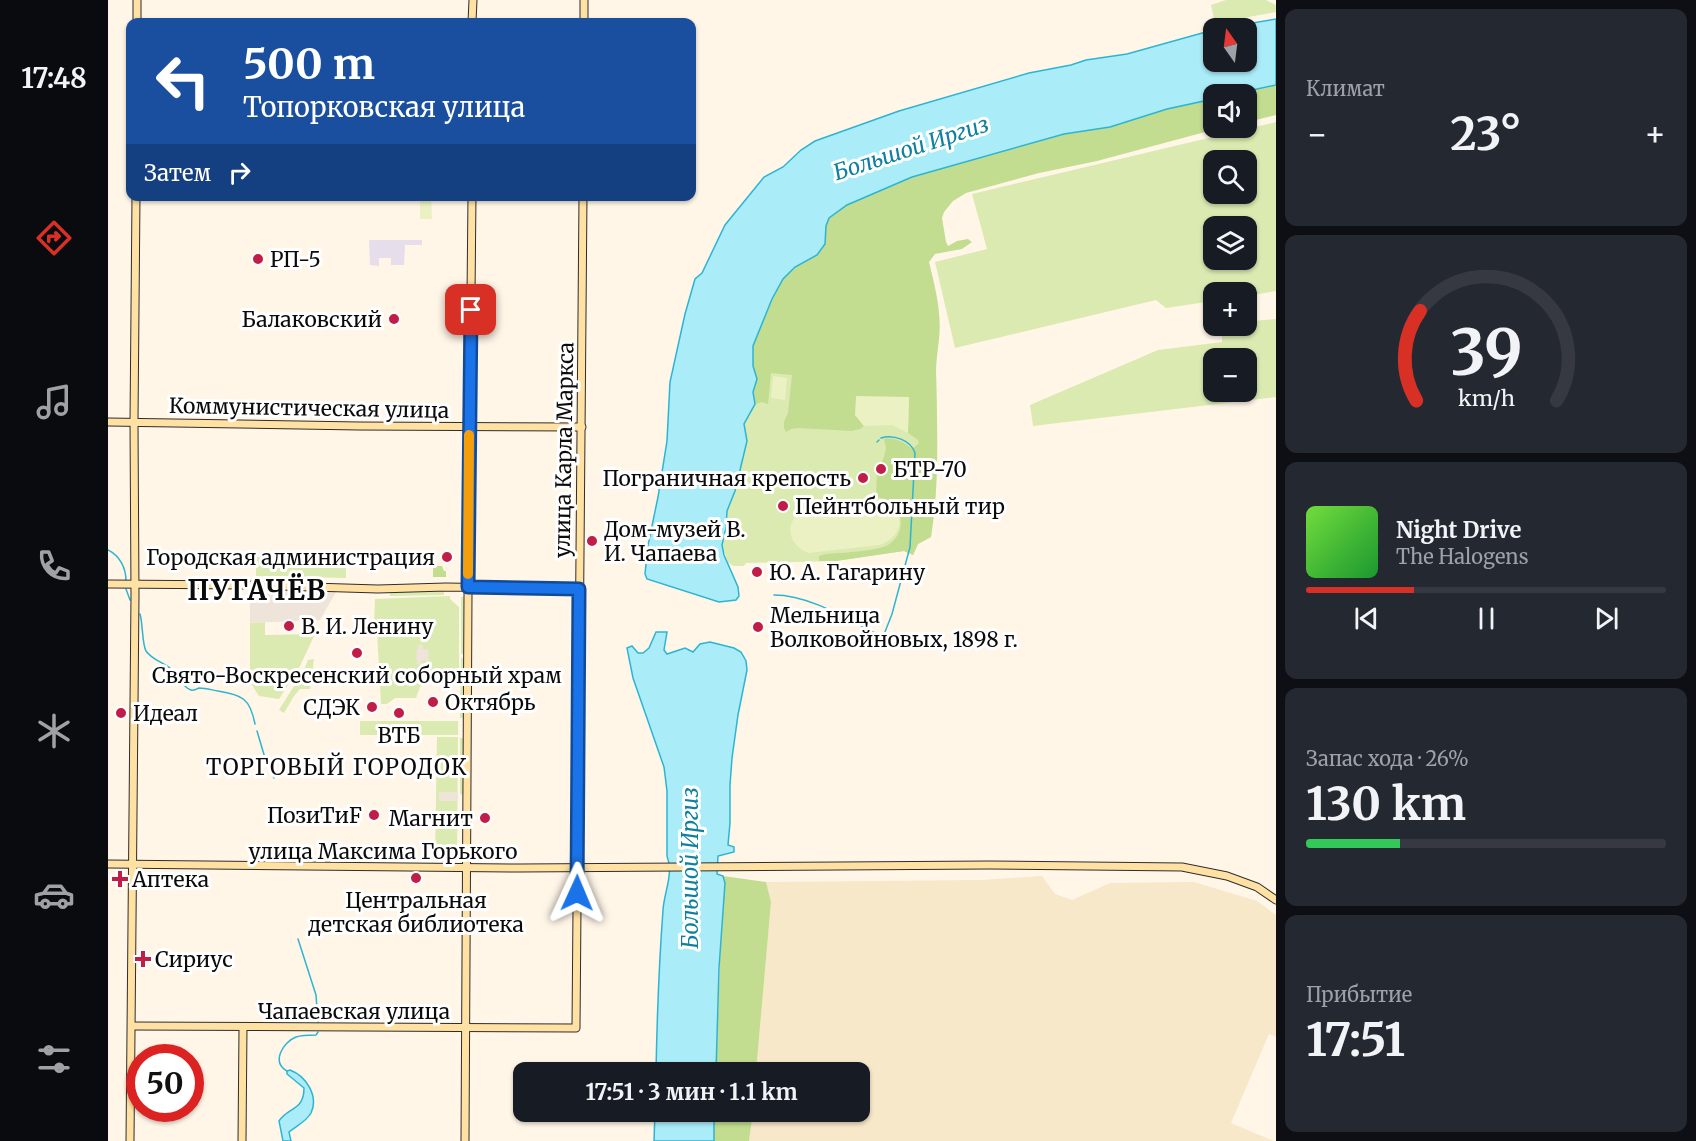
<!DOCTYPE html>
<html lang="ru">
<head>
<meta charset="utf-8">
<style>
  :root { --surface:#171b24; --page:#242831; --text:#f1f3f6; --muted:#9ea1a6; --line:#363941; --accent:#d93025 }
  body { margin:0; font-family:Merriweather,serif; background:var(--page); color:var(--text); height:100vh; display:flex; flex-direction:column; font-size:22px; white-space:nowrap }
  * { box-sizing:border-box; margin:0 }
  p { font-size:20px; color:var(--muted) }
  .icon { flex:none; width:33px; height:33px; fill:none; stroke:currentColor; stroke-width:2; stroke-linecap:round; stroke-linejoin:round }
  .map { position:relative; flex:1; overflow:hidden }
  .details { display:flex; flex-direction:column; gap:9px; padding:9px; background:#0d0f14; width:420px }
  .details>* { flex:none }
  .banner { position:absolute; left:18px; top:18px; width:570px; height:183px; border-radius:12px; box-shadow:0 2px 4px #0004; background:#1a4fa0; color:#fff; overflow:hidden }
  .needle { width:39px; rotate:346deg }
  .controls { position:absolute; left:1095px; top:18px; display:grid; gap:12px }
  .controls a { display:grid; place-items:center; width:54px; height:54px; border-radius:12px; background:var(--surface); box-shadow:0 2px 4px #0004; font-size:30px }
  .speed { position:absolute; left:18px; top:1044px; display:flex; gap:12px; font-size:30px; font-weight:700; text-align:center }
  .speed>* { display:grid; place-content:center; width:78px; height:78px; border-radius:50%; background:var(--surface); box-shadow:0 2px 4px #0004; line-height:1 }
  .speed .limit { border:9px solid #d22; background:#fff; color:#111 }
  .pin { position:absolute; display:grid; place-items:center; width:51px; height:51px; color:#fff; margin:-26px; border-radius:12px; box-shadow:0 3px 9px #0006 }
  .me { position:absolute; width:66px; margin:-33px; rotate:1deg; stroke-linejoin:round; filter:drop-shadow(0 0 4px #0008) }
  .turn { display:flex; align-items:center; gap:21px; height:126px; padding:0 18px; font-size:27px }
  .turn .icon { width:78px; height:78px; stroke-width:2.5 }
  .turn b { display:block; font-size:42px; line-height:51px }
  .then { display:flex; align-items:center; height:57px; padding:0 18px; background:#0003; gap:12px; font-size:22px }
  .big { font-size:45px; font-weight:700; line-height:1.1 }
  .details .card { flex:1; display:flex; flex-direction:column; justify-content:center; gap:9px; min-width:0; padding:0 21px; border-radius:12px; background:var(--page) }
  .details .dial { align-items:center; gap:0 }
  .dial svg { height:156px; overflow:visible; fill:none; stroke:var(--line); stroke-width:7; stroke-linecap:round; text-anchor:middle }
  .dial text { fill:var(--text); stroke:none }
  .song { display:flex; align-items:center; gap:18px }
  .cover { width:72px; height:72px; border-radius:9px; background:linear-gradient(135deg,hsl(100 70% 55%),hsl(130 70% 35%)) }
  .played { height:6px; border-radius:3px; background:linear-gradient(90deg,var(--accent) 30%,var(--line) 30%) }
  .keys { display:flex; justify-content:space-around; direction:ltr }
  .heat { display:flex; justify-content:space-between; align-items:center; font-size:33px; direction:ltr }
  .charge { height:9px; border-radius:4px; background:linear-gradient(90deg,#34c759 26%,var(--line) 0) }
  .trip { position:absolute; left:405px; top:1062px; width:357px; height:60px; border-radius:12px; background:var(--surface); box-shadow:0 2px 4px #0004; font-weight:700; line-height:60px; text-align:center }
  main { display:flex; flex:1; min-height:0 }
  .tab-bar { display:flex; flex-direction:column; width:108px; justify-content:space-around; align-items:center; background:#090b0e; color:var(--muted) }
  .tab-bar .icon { width:42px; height:42px }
  .tab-bar .current { color:var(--accent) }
  .tab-bar b { font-size:27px; color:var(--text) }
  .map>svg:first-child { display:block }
  .industrial { fill:#e6deeb }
  .farmland { fill:#f6e8c8 }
  .green { fill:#dbeab1; fill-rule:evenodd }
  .forest { fill:#c2dc90 }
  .pitch { fill:#ebf1c3 }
  .plaza { fill:#eee4d9 }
  .water { fill:#abecf9; stroke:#2eb4d3; stroke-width:1.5 }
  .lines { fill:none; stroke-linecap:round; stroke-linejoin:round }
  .stream { stroke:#2eb4d3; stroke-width:1.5 }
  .secondary-casing { stroke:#2d2d2d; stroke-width:9 }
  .secondary { stroke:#ffe1a3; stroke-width:7 }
  .route-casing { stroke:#114b97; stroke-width:15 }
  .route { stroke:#1a73e8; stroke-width:10 }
  .slow { stroke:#f59e0b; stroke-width:10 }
  .poi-dot { fill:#c01d48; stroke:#fff; stroke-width:2 }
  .labels { text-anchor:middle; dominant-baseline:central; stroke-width:6; stroke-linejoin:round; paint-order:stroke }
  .poi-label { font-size:21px; fill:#0b0b0b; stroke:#fff; text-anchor:start }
  .street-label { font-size:21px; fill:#0b0b0b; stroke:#fff }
  .water-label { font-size:22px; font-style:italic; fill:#1080a1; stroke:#fff }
  .neighbourhood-label { font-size:22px; letter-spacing:1.5px; fill:#0b0b0b; stroke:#fff }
  .district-label { font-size:27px; font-weight:bold; letter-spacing:1.5px; fill:#0b0b0b; stroke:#fff }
</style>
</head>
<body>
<main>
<nav class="tab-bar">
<b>17:48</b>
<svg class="icon current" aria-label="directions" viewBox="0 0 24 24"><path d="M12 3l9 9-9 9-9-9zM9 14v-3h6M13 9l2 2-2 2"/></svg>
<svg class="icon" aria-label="music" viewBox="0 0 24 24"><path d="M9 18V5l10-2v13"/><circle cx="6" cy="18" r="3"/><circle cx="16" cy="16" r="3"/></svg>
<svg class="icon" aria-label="phone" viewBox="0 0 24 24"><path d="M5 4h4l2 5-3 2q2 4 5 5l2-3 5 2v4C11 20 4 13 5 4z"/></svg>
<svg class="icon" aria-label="climate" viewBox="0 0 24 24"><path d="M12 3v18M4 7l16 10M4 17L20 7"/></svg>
<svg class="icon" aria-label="car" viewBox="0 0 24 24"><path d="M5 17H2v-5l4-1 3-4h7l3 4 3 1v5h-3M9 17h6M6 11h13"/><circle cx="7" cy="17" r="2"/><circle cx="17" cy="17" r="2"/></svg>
<svg class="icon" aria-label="filters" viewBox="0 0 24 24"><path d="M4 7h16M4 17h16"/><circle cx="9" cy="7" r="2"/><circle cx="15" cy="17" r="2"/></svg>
</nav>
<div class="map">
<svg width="1168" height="1141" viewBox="0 0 1168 1141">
  <rect width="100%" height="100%" fill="#fff6e8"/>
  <path class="industrial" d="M261 240H314V245H297L296 265H283V258H271V266L262 265Z"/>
  <path class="farmland" d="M934 876 947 894 964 900 1002 883 1086 882 1149 901 1168 915V1037L1161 1034 1123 1123 1166 1141H641L645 1112H752V1072H648L663 902 658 882 874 880Z"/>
  <g class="green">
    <path d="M1118 0H1158L1168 5V12L1107 23 1103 5Z"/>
    <path d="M1168 122V291L1139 296 1138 292H1106L1105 301 1058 308 1048 300 847 348 827 262 879 249 864 194ZM1106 160H1138V194H1106ZM1106 226H1138V260H1106Z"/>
    <path d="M1168 319V397L925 426 922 405 1050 350 1114 342V333L1146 329 1145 321ZM1106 358H1138V392H1106Z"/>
    <path d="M645 366 828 369 829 414 827 483 823 537 810 544 805 555 796 551 728 561 638 563 636 566H625L620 562 614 545 618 528 619 511 627 491 639 441 636 424 647 404Z"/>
    <path d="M148 557 238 558V578L148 576Z"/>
    <path d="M336 591V595L282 596V592Z"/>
    <path d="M342 596V599L351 607V684L316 682 312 687 308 698H287L279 704H273L269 631V627L266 626 267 599Z"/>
    <rect x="353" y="597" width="4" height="57"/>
    <path d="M157 622V635L207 634 192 666 171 699 151 696 142 682V623Z"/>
    <path d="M353 658H357L356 718H352Z"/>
    <path d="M206 659 202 689H192L186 696 176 713 171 710 196 670 200 660Z"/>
    <rect x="252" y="721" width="98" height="14"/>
    <path d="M329 737H350L349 858H327Z"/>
    <path d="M352 738H356V795L352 794Z"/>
  </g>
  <g class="forest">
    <path d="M1168 85V115L1139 122 1138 94H1126Z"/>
    <path d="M1105 99 1106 128H1112L989 161 931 173 858 193 845 201 836 212 834 218 838 242 840 246 849 241 860 239 864 242 854 249 827 254 821 262C827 287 834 313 831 339 830 350 828 360 828 371 829 426 832 482 823 537L810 544 805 555 796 551 728 561H711V556L718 554C732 553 770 551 780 545 802 531 794 499 768 497L769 473 776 457 778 448 776 439C787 437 796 442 804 449L811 443 810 440 800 433 801 397 747 415 756 426 752 429 743 431 690 428 683 429 678 432 676 428V422L680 413 684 375 663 373 660 404 654 402 647 404 645 392 649 379 645 366V346L664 299 675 279 687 267 709 255 717 244 718 226 721 218 739 205 804 177 853 163 956 134 1002 127 1059 109Z"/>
    <path d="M325 566H334L336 571H338V577H325Z"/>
    <path d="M615 876 658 882 663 902 648 1072H608Z"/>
    <path d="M606 1112H645L641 1141H606Z"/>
  </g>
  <g class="pitch">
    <path d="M312 197H323L324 219H312Z"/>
    <path d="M665 376 679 378 677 400 663 398Z"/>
    <path d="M748 396 801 397 800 433 784 425 756 426 747 415Z"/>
    <path d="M766 498C797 501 801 536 771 545L700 553C674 542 678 514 703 506Z"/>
  </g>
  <g class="plaza">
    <path d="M142 589 229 590 212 620 142 623Z"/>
    <path d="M307 620 320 621 319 633 307 632Z"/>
    <path d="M314 644 315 649 321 650 320 661 314 660V665L308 664 310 661 308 660 309 649H311L310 645Z"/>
    <rect x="331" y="792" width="19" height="9"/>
  </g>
  <g class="water">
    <path d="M1168 19V85L1126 94H1106L1105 99 1059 109 1002 127 956 134 804 177 739 205 721 218 718 226 717 244 709 255 687 267 675 279 664 299 645 346V366L649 379 645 392 647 404 636 424 639 441 627 491 619 511 618 528 614 545 616 555 630 587 631 596 628 600 611 602 539 579 537 574 540 545 550 497 559 441 562 382 577 314 587 279 594 273 617 225 656 177 675 167 693 150 707 141 791 111 921 73 963 65 978 60 1019 54 1105 30 1106 62H1138V28H1114Z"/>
    <path d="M548 632H559L556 650 559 654 577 648 585 652 592 644 602 642 626 648 633 652 638 661 639 670 630 715 624 758 622 785V823L620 845 626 847V852L610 856 609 874 615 876 617 883 611 968 608 1072H548C549 1019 551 964 555 910 556 892 566 874 559 856V791L556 767 525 678 519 648 524 646 530 653H535L541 648Z"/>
    <path d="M182 1070C198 1076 211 1096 203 1113 198 1122 188 1126 181 1132L183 1141H175L171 1121C180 1107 196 1111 196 1088L179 1074V1071Z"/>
    <path d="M547 1112H606V1141H546Z"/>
  </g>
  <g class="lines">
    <g class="stream">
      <path d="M769 442 771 440"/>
      <path d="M0 550C12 556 18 568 18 581"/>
      <path d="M18 589 22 600"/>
      <path d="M666 595C703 595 742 621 775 637L784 614 802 547 807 453C803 440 785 434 773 438"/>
      <path d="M32 614C35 624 34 644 38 651 45 661 56 662 64 670 69 676 75 688 83 690 86 691 89 689 91 688 97 688 104 690 110 691 134 695 142 698 147 724"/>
      <path d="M149 731 157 758 166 778"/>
      <path d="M190 939 208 995 210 1022"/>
      <path d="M179 1071C163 1062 175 1042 188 1037 194 1035 202 1035 208 1035L210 1032"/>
    </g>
    <g class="secondary-casing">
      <g id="secondary">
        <path d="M29 22V0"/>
        <path d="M364 22 365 0"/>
        <path d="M476 22V0"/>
        <path d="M0 422 251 426 474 427"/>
        <path d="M0 584 138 585 270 589 338 587 471 589"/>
        <path d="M0 864 411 868 882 865 1074 867 1119 876 1149 887 1168 900"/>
        <path d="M24 1026 468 1028 475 196"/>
        <path d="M22 1141 27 595 26 422 28 196"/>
        <path d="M134 1141 135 1027"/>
        <path d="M357 1141 360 595 364 196"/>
      </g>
    </g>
    <use href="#secondary" class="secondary"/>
  </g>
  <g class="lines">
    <g class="route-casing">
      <path id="route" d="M363 310 360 587 471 589 469 893"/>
    </g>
    <use href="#route" class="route"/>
    <path class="slow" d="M360 574 361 435"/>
  </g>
  <g class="poi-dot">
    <circle cx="150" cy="259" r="6"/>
    <circle cx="286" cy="319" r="6"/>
    <circle cx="773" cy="469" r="6"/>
    <circle cx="755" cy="478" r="6"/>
    <circle cx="675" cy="506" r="6"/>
    <circle cx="484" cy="541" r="6"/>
    <circle cx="339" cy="557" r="6"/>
    <circle cx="649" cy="572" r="6"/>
    <circle cx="181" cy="626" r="6"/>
    <circle cx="650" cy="627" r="6"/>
    <circle cx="249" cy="653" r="6"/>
    <circle cx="325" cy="702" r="6"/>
    <circle cx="264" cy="707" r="6"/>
    <circle cx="13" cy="713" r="6"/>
    <circle cx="291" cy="713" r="6"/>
    <circle cx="266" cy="815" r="6"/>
    <circle cx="377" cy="818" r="6"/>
    <circle cx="308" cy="878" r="6"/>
    <path d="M9 870h6v6h6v6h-6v6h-6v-6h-6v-6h6z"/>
    <path d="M32 950h6v6h6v6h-6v6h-6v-6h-6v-6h6z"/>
  </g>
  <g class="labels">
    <g class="poi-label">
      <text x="162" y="259">РП-5</text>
      <text x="274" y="319" text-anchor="end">Балаковский</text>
      <text x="785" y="469">БТР-70</text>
      <text x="743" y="478" text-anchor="end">Пограничная крепость</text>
      <text x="687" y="506">Пейнтбольный тир</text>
      <text x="496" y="529">Дом-музей В.<tspan x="496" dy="24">И. Чапаева</tspan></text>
      <text x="327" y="557" text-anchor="end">Городская администрация</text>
      <text x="661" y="572">Ю. А. Гагарину</text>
      <text x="662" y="615">Мельница<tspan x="662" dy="24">Волковойновых, 1898 г.</tspan></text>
      <text x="193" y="626">В. И. Ленину</text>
      <text x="249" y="675" text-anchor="middle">Свято-Воскресенский соборный храм</text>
      <text x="337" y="702">Октябрь</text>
      <text x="252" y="707" text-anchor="end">СДЭК</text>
      <text x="25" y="713">Идеал</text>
      <text x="291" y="735" text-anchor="middle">ВТБ</text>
      <text x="254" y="815" text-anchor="end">ПозиТиF</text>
      <text x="365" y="818" text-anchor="end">Магнит</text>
      <text x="24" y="879">Аптека</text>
      <text x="308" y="900" text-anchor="middle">Центральная<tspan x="308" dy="24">детская библиотека</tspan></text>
      <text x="47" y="959">Сириус</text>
    </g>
    <g class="street-label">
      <text transform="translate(201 408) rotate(1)">Коммунистическая улица</text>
      <text transform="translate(456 450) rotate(-89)">улица Карла Маркса</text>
      <text x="275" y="851">улица Максима Горького</text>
      <text x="246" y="1011">Чапаевская улица</text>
    </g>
    <g class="water-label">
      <text transform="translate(803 148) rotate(-18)">Большой Иргиз</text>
      <text transform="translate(582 868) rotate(-90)">Большой Иргиз</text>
    </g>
    <g class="neighbourhood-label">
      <text x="229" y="767">ТОРГОВЫЙ ГОРОДОК</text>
    </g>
    <g class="district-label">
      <text x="149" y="590">ПУГАЧЁВ</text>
    </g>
  </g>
</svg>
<div class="controls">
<a><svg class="needle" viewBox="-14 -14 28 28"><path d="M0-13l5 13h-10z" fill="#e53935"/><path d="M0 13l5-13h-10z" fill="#9ea1a6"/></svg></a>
<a><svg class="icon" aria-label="sound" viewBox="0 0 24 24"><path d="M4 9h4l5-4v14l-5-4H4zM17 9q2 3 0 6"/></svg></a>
<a><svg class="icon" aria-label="search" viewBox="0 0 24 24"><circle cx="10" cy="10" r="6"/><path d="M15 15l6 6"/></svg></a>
<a><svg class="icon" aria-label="layers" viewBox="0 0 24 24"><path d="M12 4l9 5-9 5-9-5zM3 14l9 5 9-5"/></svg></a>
<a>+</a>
<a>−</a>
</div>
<div class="speed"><div class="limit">50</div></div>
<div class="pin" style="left:363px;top:310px;background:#d93025"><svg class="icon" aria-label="arrive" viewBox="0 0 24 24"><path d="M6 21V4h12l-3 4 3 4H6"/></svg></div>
<svg class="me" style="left:469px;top:893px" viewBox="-20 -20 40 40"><path d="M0-17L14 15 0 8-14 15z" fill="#1a73e8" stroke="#fff" stroke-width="4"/></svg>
<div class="trip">17:51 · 3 мин · 1.1 km</div>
<div class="banner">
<div class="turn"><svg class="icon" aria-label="left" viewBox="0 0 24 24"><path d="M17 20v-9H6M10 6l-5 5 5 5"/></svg><div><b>500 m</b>Топорковская улица</div></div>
<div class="then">Затем<svg class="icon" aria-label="right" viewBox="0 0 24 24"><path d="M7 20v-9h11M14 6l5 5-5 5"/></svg></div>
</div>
</div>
<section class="details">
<div class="card"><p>Климат</p>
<div class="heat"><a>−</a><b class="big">23°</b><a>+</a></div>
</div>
<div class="card dial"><svg viewBox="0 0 100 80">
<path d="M14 69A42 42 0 1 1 86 69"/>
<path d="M14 69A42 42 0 0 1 16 23" stroke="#d93025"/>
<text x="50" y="56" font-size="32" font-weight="700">39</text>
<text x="50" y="72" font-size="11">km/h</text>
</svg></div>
<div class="card">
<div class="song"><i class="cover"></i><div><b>Night Drive</b><p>The Halogens</p></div></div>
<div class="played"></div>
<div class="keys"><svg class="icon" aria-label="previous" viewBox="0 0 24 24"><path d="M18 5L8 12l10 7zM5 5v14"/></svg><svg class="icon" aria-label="pause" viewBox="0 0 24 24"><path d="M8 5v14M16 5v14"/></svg><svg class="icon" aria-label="next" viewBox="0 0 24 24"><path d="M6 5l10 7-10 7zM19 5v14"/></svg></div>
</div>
<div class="card"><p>Запас хода · 26%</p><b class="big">130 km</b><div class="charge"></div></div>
<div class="card"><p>Прибытие</p><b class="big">17:51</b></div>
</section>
</main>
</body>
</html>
